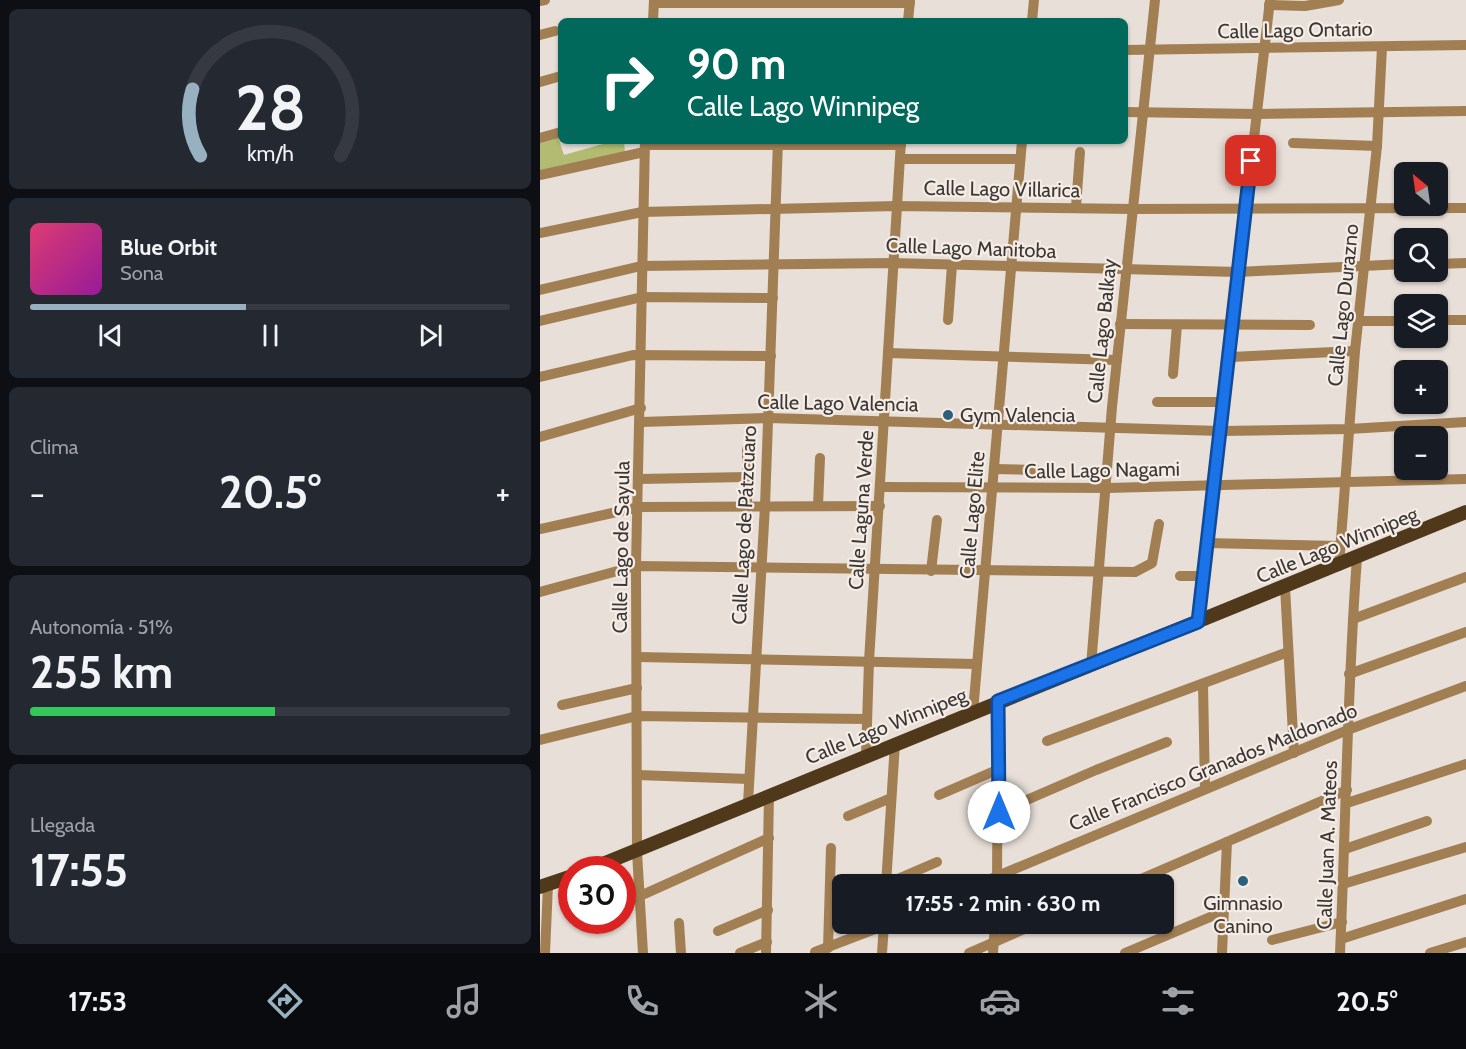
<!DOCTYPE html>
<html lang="es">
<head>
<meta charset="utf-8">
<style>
  :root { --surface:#171b24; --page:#242831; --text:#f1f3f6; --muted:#9ea1a6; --line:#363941; --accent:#98b1c0 }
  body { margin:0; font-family:Cabin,sans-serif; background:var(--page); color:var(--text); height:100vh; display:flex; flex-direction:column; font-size:22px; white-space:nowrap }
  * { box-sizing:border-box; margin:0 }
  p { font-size:20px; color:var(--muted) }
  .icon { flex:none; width:33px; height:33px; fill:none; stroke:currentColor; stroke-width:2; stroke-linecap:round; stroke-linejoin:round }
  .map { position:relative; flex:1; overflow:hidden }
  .panel { display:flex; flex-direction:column; gap:9px; padding:9px; background:#0d0f14; width:540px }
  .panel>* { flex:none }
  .guide { position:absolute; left:18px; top:18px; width:570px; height:126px; border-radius:9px; box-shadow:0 2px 4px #0004; background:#00695c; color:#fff; overflow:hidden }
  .needle { width:39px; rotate:331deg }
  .fabs { position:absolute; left:854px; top:162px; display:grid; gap:12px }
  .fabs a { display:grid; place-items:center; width:54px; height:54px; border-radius:9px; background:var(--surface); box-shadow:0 2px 4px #0004; font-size:30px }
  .speed { position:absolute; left:18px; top:856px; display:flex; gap:12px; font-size:30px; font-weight:700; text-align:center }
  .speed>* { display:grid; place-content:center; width:78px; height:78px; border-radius:50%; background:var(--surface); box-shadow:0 2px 4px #0004; line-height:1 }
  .speed .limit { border:9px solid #d22; background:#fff; color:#111 }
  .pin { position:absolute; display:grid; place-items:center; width:51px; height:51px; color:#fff; margin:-26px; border-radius:12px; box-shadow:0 3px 9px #0006 }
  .me { position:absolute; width:66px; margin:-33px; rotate:0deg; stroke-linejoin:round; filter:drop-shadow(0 0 4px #0008) }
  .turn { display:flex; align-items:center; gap:21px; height:126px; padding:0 30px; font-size:27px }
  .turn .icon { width:78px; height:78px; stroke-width:2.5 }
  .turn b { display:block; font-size:42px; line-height:51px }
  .big { font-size:45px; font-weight:700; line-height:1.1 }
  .panel .card { flex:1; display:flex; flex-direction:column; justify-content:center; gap:9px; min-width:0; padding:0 21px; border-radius:9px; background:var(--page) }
  .panel .dial { align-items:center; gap:0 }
  .dial svg { height:156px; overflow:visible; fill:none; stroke:var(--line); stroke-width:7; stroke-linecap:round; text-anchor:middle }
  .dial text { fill:var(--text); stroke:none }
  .song { display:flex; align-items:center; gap:18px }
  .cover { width:72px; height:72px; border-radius:9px; background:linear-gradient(135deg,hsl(340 70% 55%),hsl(300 70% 35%)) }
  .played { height:6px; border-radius:3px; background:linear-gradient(90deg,var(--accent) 45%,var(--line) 45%) }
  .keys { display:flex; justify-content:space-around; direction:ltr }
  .heat { display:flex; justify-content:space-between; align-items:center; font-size:33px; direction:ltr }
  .charge { height:9px; border-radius:4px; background:linear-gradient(90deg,#34c759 51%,var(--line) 0) }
  .trip { position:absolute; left:292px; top:874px; width:342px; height:60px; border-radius:9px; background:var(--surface); box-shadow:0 2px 4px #0004; font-weight:700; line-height:60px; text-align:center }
  .tabs { display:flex; height:96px; justify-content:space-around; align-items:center; background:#090b0e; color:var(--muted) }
  .tabs .icon { width:42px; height:42px }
  .tabs .on { color:var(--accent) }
  .tabs b { font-size:27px; color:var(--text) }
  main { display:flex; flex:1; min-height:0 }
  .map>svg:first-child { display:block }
  .green { fill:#b2bb71 }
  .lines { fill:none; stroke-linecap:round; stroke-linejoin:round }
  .minor { stroke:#a27f53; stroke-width:10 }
  .major { stroke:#50391a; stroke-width:14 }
  .route-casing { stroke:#114b97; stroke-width:15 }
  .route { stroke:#1a73e8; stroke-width:10 }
  .poi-dot { fill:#2c617d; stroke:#f5ece6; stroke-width:2 }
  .labels { text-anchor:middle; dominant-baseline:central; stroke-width:4.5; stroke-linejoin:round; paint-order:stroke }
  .street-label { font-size:20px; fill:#3b3735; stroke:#f5ece6 }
  .poi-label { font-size:20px; fill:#3b3735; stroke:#f5ece6; text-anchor:start }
</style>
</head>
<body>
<main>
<section class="panel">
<div class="card dial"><svg viewBox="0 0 100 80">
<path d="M14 69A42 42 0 1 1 86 69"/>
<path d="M14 69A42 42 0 0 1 10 35" stroke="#98b1c0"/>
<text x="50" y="56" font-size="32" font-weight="700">28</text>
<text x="50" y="72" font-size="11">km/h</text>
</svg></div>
<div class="card">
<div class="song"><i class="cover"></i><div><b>Blue Orbit</b><p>Sona</p></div></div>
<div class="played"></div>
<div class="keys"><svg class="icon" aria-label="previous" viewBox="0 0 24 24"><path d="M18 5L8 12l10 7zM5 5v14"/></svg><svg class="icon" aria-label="pause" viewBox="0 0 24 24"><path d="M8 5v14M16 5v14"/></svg><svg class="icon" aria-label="next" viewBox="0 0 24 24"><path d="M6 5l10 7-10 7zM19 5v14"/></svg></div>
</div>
<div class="card"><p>Clima</p>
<div class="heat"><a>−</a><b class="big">20.5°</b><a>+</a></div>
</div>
<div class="card"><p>Autonomía · 51%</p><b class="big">255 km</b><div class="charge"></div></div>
<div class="card"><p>Llegada</p><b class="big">17:55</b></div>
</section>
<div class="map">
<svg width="926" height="953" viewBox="0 0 926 953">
  <rect width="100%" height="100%" fill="#e8dfd8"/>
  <path class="green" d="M18 137 24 155 73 141H84L85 153 0 174V142Z"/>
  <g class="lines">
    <g class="minor">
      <path d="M0 1 5 0"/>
      <path d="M114 3H370"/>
      <path d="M729 5 765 6 799 0"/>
      <path d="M113 21 114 0"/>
      <path d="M368 21 370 0"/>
      <path d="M492 21 494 0"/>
      <path d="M0 35 15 31"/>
      <path d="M585 50 926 45"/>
      <path d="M0 82 21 76"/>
      <path d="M585 112 717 114 926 111"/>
      <path d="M0 138 21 132"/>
      <path d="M753 143 837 146"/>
      <path d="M105 145H361"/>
      <path d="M361 159H480"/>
      <path d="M0 175 104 152"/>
      <path d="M536 207 540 152"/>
      <path d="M0 233 102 212 356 206 594 209 926 208"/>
      <path d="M897 264 926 263"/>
      <path d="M0 290 101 266 352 263 698 272 864 264"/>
      <path d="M408 320 412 265"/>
      <path d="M897 320H926"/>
      <path d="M0 321 102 297 233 298"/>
      <path d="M820 321H864"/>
      <path d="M580 324 770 325"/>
      <path d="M348 353 577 360"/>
      <path d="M691 357 815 351"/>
      <path d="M633 374 637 325"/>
      <path d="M0 377 93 355 231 356"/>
      <path d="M617 402H685"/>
      <path d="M101 422 228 418 681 431 809 429 926 422"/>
      <path d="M0 437 101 408"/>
      <path d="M454 469 496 470"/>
      <path d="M99 479 207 477"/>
      <path d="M341 487 567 488 926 479"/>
      <path d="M207 506V449"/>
      <path d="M278 506 280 458"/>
      <path d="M0 529 99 507 340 506"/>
      <path d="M667 543 800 546"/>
      <path d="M799 566 815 351 837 146 842 47"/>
      <path d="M391 571 397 520"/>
      <path d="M640 576H663"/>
      <path d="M745 587 754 753"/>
      <path d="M0 592 96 566 595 572 612 563 619 524"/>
      <path d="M813 619 926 577"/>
      <path d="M658 622 730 0"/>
      <path d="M97 657 437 664"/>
      <path d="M551 666 572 407 615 0"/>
      <path d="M809 674 926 632"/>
      <path d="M663 684 665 789"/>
      <path d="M22 705 97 688"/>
      <path d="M433 712 482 141"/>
      <path d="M0 740 97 716 326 719"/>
      <path d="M507 741 748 652"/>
      <path d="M326 755 329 661 361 141"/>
      <path d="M97 775 209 779"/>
      <path d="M399 795 459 769"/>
      <path d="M208 803 225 506 238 141"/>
      <path d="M807 803 926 764"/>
      <path d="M459 812 556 770 627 742"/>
      <path d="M308 816 351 798"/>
      <path d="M805 849 887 821"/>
      <path d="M346 884 397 862"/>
      <path d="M803 884 926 847"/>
      <path d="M346 885 355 743"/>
      <path d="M436 885 810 729 926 686"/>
      <path d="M457 885 458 701"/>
      <path d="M587 885 807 790"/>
      <path d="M100 896 229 838"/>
      <path d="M139 923 141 953"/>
      <path d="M178 931 228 910"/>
      <path d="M801 939 926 899"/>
      <path d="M732 940 802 922"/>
      <path d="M288 948 291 848"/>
      <path d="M275 952 348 924"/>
      <path d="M5 953 8 885"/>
      <path d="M103 953 97 852 96 566 105 141"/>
      <path d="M200 953 227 942"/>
      <path d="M226 953 229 795"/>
      <path d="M342 953 344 924"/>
      <path d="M429 953 496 924"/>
      <path d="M453 953 455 924"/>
      <path d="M585 953 682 912"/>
      <path d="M682 953 687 842"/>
      <path d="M800 953C806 821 807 689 817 558"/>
      <path d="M890 953 926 942"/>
    </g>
    <g class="major">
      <path d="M48 870 926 512"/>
      <path d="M0 887 32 876"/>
    </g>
  </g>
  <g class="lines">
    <g class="route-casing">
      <path id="route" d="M459 812 458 701 658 622 711 161"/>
    </g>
    <use href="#route" class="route"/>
  </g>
  <g class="poi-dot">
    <circle cx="408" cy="415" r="6"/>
    <circle cx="703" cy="881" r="6"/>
  </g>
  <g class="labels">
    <g class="street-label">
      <text transform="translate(755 30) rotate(-1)">Calle Lago Ontario</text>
      <text transform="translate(462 189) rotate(1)">Calle Lago Villarica</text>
      <text transform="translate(431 248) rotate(2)">Calle Lago Manitoba</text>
      <text transform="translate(803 305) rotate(-84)">Calle Lago Durazno</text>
      <text transform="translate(562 331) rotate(-84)">Calle Lago Balkay</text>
      <text transform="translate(298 403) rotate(1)">Calle Lago Valencia</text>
      <text transform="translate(562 470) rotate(-1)">Calle Lago Nagami</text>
      <text transform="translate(321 510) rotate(-86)">Calle Laguna Verde</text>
      <text transform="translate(432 515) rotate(-85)">Calle Lago Elite</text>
      <text transform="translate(204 525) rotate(-87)">Calle Lago de Pátzcuaro</text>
      <text transform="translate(797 545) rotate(-22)">Calle Lago Winnipeg</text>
      <text transform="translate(81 547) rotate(-89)">Calle Lago de Sayula</text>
      <text transform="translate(346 726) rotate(-22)">Calle Lago Winnipeg</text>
      <text transform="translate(673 767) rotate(-22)">Calle Francisco Granados Maldonado</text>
      <text transform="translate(787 845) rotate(-88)">Calle Juan A. Mateos</text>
    </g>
    <g class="poi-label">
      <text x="420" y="415">Gym Valencia</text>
      <text x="703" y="903" text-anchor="middle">Gimnasio<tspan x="703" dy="23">Canino</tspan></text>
    </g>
  </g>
</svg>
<div class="fabs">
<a><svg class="needle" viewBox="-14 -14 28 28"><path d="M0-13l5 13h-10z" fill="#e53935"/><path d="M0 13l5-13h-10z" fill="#9ea1a6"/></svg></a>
<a><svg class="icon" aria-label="search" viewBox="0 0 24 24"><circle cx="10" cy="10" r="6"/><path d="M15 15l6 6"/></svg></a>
<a><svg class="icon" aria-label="layers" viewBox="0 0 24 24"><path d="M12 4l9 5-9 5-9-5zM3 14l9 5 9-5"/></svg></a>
<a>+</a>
<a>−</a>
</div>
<div class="speed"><div class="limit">30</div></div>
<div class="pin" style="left:711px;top:161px;background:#d93025"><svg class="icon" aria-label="arrive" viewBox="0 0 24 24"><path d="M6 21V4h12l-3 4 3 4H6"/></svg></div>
<svg class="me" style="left:459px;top:812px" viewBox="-20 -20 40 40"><circle r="19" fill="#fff"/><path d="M0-13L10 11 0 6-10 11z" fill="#1a73e8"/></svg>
<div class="trip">17:55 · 2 min · 630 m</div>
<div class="guide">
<div class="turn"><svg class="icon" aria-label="right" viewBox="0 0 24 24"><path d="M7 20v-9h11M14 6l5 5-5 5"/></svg><div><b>90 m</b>Calle Lago Winnipeg</div></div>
</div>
</div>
</main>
<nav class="tabs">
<b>17:53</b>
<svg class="icon on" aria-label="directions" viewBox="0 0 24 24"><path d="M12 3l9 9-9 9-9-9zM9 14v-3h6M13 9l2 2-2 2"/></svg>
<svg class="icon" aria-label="music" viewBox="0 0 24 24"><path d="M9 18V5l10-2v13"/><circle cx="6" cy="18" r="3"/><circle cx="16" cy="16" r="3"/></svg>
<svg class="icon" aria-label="phone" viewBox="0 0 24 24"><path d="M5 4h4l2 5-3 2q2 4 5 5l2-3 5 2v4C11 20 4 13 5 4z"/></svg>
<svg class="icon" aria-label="climate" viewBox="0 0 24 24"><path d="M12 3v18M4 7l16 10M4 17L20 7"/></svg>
<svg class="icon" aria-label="car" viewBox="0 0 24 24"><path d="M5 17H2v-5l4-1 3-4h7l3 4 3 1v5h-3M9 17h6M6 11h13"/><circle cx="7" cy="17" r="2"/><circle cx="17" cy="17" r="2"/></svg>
<svg class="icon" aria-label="filters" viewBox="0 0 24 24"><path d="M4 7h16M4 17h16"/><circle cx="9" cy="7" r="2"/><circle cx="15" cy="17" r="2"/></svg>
<b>20.5°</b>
</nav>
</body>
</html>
